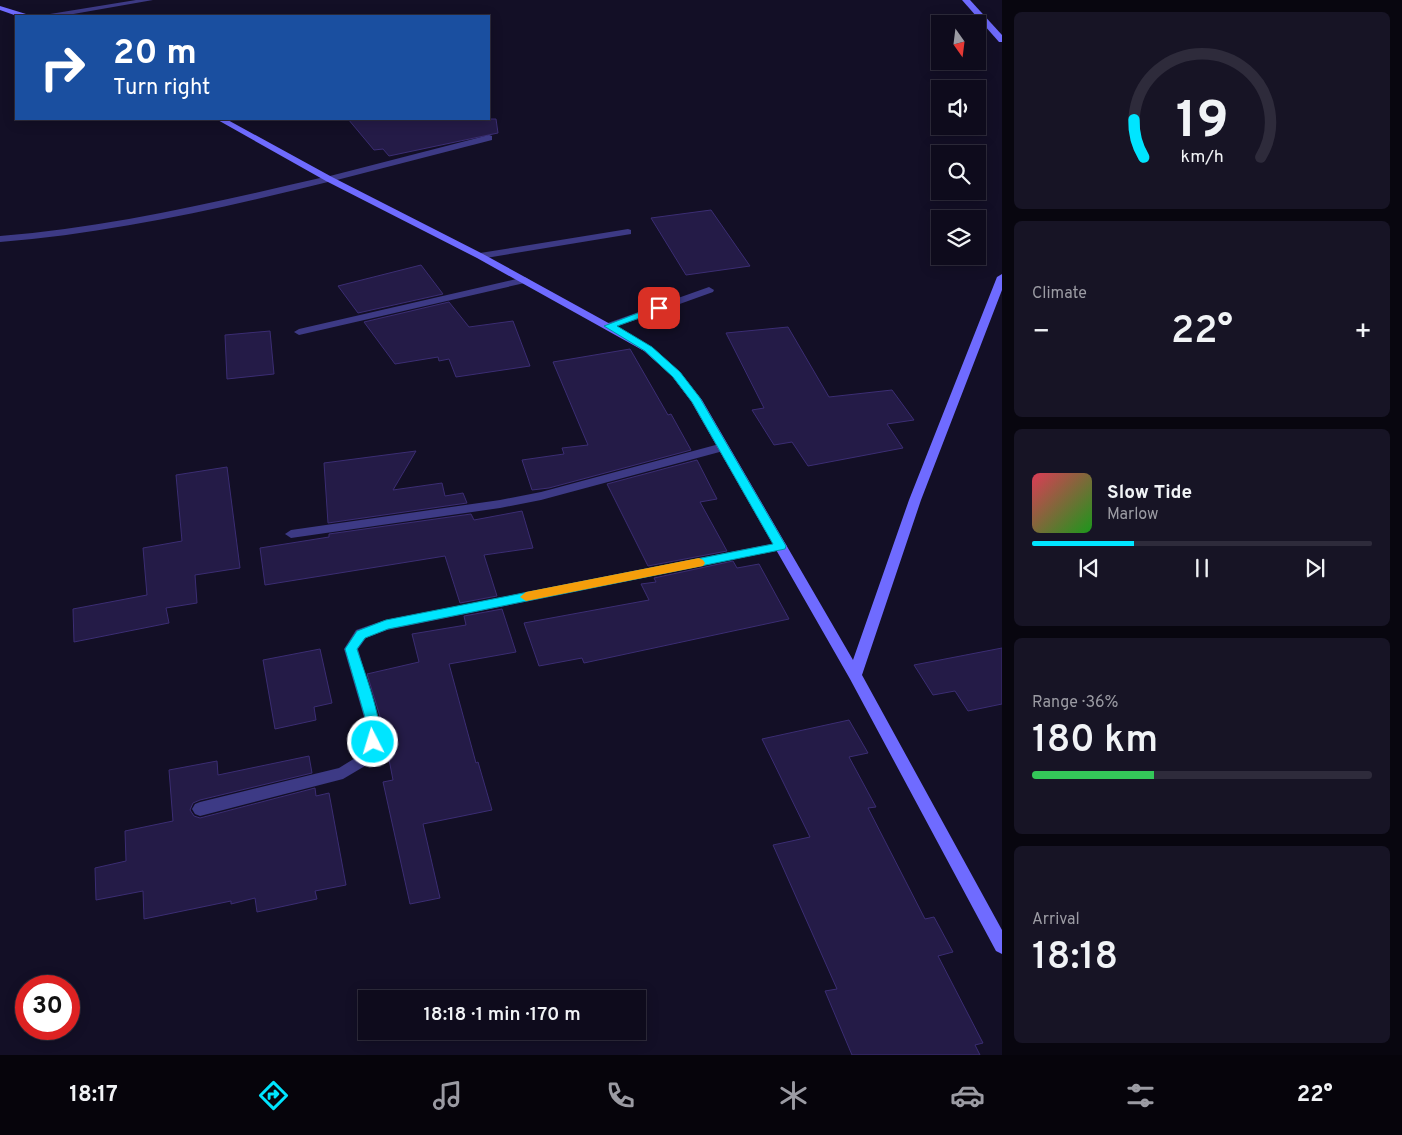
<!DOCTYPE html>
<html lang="en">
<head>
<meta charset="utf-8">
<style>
  :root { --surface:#0e0b1c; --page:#171425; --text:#f1f3f6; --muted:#9b9ba3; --line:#2e2b3b; --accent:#00e5ff }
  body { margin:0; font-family:Overpass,sans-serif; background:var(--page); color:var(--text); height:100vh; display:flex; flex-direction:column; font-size:19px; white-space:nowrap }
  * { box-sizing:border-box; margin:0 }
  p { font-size:16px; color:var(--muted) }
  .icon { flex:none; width:28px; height:28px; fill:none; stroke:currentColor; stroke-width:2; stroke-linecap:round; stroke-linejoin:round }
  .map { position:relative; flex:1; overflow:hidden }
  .panel { display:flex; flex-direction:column; gap:12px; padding:12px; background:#08060f; width:400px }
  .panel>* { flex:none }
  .banner { position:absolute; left:15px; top:15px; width:475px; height:105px; border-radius:0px; box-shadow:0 2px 12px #0003,0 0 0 1px var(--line); background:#1a4fa0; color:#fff; overflow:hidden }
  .needle { width:32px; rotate:166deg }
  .tools { position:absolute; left:931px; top:15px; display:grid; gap:10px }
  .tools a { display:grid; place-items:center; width:55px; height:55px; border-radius:0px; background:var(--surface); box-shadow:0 2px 12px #0003,0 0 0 1px var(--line); font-size:25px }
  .speed { position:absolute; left:15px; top:975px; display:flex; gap:10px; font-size:25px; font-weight:700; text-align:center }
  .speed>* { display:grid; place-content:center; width:65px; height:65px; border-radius:50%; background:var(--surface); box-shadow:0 2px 12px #0003,0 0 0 1px var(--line); line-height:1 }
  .speed .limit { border:8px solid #d22; background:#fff; color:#111 }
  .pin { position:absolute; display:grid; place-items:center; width:42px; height:42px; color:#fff; margin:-21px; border-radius:10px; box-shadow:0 2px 8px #0006 }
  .me { position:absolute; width:55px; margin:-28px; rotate:355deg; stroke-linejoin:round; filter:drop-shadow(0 0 4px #0008) }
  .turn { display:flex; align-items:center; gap:18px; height:105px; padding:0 15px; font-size:22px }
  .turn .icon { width:65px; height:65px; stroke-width:2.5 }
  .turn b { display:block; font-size:35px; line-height:42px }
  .big { font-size:38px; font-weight:600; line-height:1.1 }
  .panel .tile { flex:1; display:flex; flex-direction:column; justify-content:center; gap:8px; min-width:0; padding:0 18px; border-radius:8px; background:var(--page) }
  .panel .dial { align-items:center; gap:0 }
  .dial svg { height:130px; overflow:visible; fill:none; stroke:var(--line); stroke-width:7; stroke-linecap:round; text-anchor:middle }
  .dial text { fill:var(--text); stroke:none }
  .song { display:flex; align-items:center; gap:15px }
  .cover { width:60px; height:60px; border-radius:8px; background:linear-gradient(135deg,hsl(350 70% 55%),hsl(120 70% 35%)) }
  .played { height:5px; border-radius:2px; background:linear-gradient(90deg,var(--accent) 30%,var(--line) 30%) }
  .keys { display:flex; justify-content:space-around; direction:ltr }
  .heat { display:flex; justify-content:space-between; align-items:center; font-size:28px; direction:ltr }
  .charge { height:8px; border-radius:4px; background:linear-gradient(90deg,#34c759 36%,var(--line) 0) }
  .trip { position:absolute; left:358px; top:990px; width:288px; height:50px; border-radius:0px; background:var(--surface); box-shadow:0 2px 12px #0003,0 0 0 1px var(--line); font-weight:600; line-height:50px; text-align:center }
  .tab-bar { display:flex; height:80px; justify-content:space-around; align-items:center; background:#06040b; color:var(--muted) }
  .tab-bar .icon { width:35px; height:35px }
  .tab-bar .active { color:var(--accent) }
  .tab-bar b { font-size:22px; color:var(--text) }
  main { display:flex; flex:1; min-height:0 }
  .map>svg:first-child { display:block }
  .building { fill:#241b47; stroke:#3b2d73 }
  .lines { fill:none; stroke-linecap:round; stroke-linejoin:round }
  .lane { fill:#3d3a85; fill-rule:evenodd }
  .street { fill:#3d3a85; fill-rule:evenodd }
  .secondary { fill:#6f6bff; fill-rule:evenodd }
  .route { fill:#00e5ff; stroke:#0095a6 }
  .slow { fill:#f59e0b }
</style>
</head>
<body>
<main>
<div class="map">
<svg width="1002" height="1055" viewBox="0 0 1002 1055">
  <rect width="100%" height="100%" fill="#130f26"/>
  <g class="building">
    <path d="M348 119H496L498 133 389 156 383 149 374 150Z"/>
    <path d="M711 210 750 266 686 275 651 218Z"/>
    <path d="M421 265 443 294 358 313 338 286Z"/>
    <path d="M449 302 469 327 513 321 530 366 456 377 449 359 439 361 438 357 395 364 364 322Z"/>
    <path d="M788 327 829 397 892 390 914 420 887 424 903 448 808 466 792 442 774 445 752 410 764 408 726 333Z"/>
    <path d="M270 331 274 374 227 379 225 335Z"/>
    <path d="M630 349 668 415 671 414 691 450 549 488 532 490 522 460 564 454 562 448 588 445 553 362Z"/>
    <path d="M416 451 393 490 442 483 445 496 463 493 467 503 328 523 324 463Z"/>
    <path d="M697 460 717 499 700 502 727 551 648 566 607 484Z"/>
    <path d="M227 467 240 568 195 575 197 603 166 608 169 623 74 642 73 609 147 595 143 548 182 541 176 475Z"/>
    <path d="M522 511 533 548 484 555 497 596 460 603 445 556 265 585 260 548 329 537V534L471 514 474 520Z"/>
    <path d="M733 561 737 568 759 564 789 619 584 663 582 658 539 666 524 623 649 600 641 584 656 582 654 578Z"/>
    <path d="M502 609 516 652 449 664 476 763 478 762 492 810 423 824 440 898 410 904 383 782 393 780 382 723 367 674 419 662 412 634 466 625 464 616Z"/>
    <path d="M1002 648V704L968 711 955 691 933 695 914 665Z"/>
    <path d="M320 649 332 703 314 707 316 720 275 729 263 660Z"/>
    <path d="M849 720 868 753 849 757 876 807 868 808 925 919 934 917 953 952 938 956 983 1043 975 1045 980 1055H852L825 991 837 989 773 845 810 837 762 739Z"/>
    <path d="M309 756 312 773 200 800 193 803 190 810 194 816 200 818 315 788 316 796 329 793 346 885 315 891 317 899 257 912 255 898 231 904V901L144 919 143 891 96 900 95 868 126 861 125 831 173 821 169 770 217 761 218 775Z"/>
  </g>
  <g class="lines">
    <g class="lane">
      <path d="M489 135 492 136V140L329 182 324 179 326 177Z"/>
      <path d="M628 229 631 230V234L480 259 475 256 480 253Z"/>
      <path d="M709 287 714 290 713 292 613 328H605L604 326 605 324Z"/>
    </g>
    <g class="street">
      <path d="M136 0H153L62 16H46L50 14Z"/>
      <path d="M329 176 332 177V181C223 208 112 233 0 242V236C112 227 220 201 329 176Z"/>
      <path d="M525 277 530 280 529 282 299 335 294 332 299 329Z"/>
      <path d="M723 443 729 447 727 450 541 500 500 508 291 538 285 534 291 530 500 500 541 492Z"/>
      <path d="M781 542 785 543 787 546 785 549 387 630 366 638 358 649 380 724V742L370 763 343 779 200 816 195 814 192 809 195 804 200 802 339 768 360 755 366 742V724L344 649 356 630 385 620Z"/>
    </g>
    <g class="secondary">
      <path d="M962 0H970L1002 35V42H999Z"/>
      <path d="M0 6 26 14 27 16H17L0 10Z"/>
      <path d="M216 119H226L332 177 483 254 652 347 680 372 702 400 853 660 909 500 997 277 1002 274V290L921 500 862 675 1002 930V954L996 951 850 679 691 401 672 376 644 351 477 258 326 181Z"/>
    </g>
  </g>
  <path class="route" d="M659 305 662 306V310L617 326 652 347 680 372 700 398 786 546 785 549 388 629 365 638 357 649C363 669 387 729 378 746L373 748 369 746 367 742V724L345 649 357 631 386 620 773 544 692 402 673 377 645 351 604 326Z"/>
  <path class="slow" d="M699 558 703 560 705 563 703 566 526 601 520 597 526 592Z"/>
</svg>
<div class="tools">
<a><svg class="needle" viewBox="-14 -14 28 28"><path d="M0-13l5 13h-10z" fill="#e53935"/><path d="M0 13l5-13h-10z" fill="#9b9ba3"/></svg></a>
<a><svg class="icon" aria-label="sound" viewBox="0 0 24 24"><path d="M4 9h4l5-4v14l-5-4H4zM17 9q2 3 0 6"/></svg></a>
<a><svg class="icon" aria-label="search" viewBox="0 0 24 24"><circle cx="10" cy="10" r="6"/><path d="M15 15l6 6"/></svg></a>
<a><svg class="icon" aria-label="layers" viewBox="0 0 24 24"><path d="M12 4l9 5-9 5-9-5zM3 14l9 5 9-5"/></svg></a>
</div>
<div class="speed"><div class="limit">30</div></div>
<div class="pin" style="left:659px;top:308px;background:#d93025"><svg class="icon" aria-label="arrive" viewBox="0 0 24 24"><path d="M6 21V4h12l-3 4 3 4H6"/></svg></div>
<svg class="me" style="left:373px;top:742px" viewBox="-20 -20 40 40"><circle r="17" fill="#00e5ff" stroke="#fff" stroke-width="3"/><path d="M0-11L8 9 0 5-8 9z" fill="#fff"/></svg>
<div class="trip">18:18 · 1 min · 170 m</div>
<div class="banner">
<div class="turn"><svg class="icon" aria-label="right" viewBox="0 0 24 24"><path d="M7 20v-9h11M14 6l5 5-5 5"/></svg><div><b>20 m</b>Turn right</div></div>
</div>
</div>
<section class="panel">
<div class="tile dial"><svg viewBox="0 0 100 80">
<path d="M14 69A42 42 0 1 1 86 69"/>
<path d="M14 69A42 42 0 0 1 8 46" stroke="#00e5ff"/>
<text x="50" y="56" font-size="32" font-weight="700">19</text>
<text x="50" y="72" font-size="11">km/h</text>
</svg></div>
<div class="tile"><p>Climate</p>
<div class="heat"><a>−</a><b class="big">22°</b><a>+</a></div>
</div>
<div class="tile">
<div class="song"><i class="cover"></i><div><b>Slow Tide</b><p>Marlow</p></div></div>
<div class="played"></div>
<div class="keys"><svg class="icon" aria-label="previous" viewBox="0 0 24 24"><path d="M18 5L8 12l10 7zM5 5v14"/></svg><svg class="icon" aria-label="pause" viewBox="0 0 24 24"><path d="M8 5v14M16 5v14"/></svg><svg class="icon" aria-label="next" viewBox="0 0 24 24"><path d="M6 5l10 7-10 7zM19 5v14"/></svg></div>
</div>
<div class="tile"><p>Range · 36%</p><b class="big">180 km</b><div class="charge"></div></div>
<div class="tile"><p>Arrival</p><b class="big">18:18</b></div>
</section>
</main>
<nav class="tab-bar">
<b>18:17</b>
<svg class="icon active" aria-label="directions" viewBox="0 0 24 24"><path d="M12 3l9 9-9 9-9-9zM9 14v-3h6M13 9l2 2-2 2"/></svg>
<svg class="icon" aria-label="music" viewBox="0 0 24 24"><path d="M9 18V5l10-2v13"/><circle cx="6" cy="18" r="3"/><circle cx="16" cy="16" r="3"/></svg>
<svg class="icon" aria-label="phone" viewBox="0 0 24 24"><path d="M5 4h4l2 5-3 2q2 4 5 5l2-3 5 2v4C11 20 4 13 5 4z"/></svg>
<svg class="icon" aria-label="climate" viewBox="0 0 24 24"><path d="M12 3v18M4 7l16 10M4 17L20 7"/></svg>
<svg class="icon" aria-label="car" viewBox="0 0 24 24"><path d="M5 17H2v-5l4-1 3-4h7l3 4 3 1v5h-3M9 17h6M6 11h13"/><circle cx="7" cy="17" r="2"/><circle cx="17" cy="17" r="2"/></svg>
<svg class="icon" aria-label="filters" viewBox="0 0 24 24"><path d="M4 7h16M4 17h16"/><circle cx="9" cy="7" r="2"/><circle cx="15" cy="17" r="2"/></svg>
<b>22°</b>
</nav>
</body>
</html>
